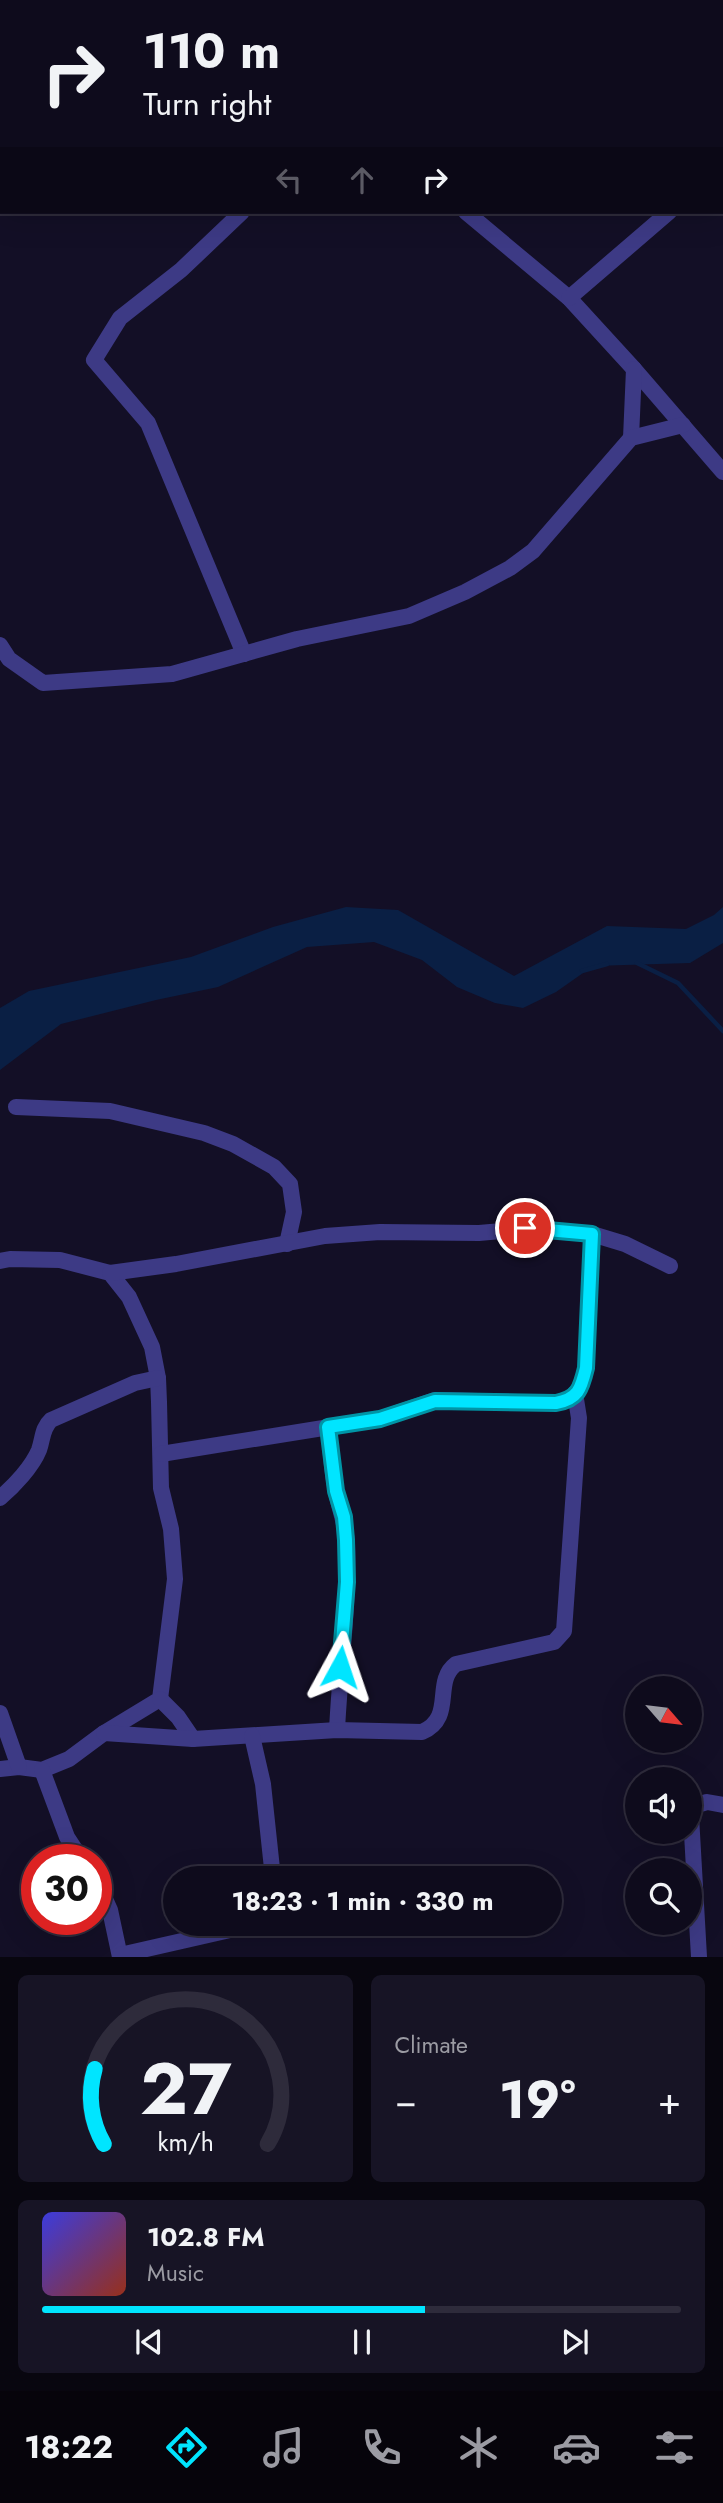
<!DOCTYPE html>
<html lang="en">
<head>
<meta charset="utf-8">
<style>
  :root { --surface:#0e0b1c; --page:#171425; --text:#f1f3f6; --muted:#9b9ba3; --line:#2e2b3b; --accent:#00e5ff }
  body { margin:0; font-family:Jost,sans-serif; background:var(--page); color:var(--text); height:100vh; display:flex; flex-direction:column; font-size:26px; white-space:nowrap }
  * { box-sizing:border-box; margin:0 }
  p { font-size:23px; color:var(--muted) }
  .icon { flex:none; width:38px; height:38px; fill:none; stroke:currentColor; stroke-width:2; stroke-linecap:round; stroke-linejoin:round }
  .map { position:relative; height:1957px; overflow:hidden }
  .panel { display:flex; flex-direction:column; gap:18px; padding:18px; background:#08060f; flex:1 }
  .panel>* { flex:none }
  .top-card { position:absolute; left:0px; top:0px; width:724px; height:214px; box-shadow:0 7px 28px #0002,0 0 0 2px var(--line); background:#0e0b1c; color:var(--text); overflow:hidden }
  .needle { width:46px; rotate:118deg }
  .buttons { position:absolute; left:625px; top:1676px; display:grid; gap:14px }
  .buttons a { display:grid; place-items:center; width:77px; height:77px; border-radius:50%; background:var(--surface); box-shadow:0 7px 28px #0002,0 0 0 2px var(--line); font-size:35px }
  .speed { position:absolute; left:21px; top:1844px; display:flex; gap:14px; font-size:35px; font-weight:700; text-align:center }
  .speed>* { display:grid; place-content:center; width:91px; height:91px; border-radius:50%; background:var(--surface); box-shadow:0 7px 28px #0002,0 0 0 2px var(--line); line-height:1 }
  .speed .limit { border:10px solid #d22; background:#fff; color:#111 }
  .pin { position:absolute; display:grid; place-items:center; width:60px; height:60px; color:#fff; margin:-30px; border:4px solid #fff; border-radius:50%; box-shadow:0 2px 7px #0007 }
  .me { position:absolute; width:77px; margin:-38px; rotate:5deg; stroke-linejoin:round; filter:drop-shadow(0 0 5px #0008) }
  .turn { display:flex; align-items:center; gap:24px; height:147px; padding:0 28px; font-size:32px }
  .turn .icon { width:91px; height:91px; stroke-width:2.5 }
  .turn b { display:block; font-size:49px; line-height:60px }
  .lanes { display:flex; align-items:center; height:66px; padding:0 28px; background:#0003; justify-content:center; gap:35px; direction:ltr }
  .lanes .off { opacity:.35 }
  .big { font-size:52px; font-weight:700; line-height:1.1 }
  .panel .card { flex:1; display:flex; flex-direction:column; justify-content:center; gap:10px; min-width:0; padding:0 24px; border-radius:10px; background:var(--page) }
  .panel .dial { align-items:center; gap:0 }
  .dial svg { height:182px; overflow:visible; fill:none; stroke:var(--line); stroke-width:7; stroke-linecap:round; text-anchor:middle }
  .dial text { fill:var(--text); stroke:none }
  .song { display:flex; align-items:center; gap:21px }
  .cover { width:84px; height:84px; border-radius:10px; background:linear-gradient(135deg,hsl(240 70% 55%),hsl(10 70% 35%)) }
  .played { height:7px; border-radius:4px; background:linear-gradient(90deg,var(--accent) 60%,var(--line) 60%) }
  .keys { display:flex; justify-content:space-around; direction:ltr }
  .heat { display:flex; justify-content:space-between; align-items:center; font-size:38px; direction:ltr }
  .panel .tiles { flex:1; display:grid; gap:18px; grid-template-columns:1fr 1fr }
  .card:last-child { grid-column:span 2 }
  .trip { position:absolute; left:163px; top:1866px; width:399px; height:70px; border-radius:35px; background:var(--surface); box-shadow:0 7px 28px #0002,0 0 0 2px var(--line); font-weight:700; line-height:70px; text-align:center }
  .dock { display:flex; height:112px; justify-content:space-around; align-items:center; background:#06040b; color:var(--muted) }
  .dock .icon { width:49px; height:49px }
  .dock .on { color:var(--accent) }
  .dock b { font-size:32px; color:var(--text) }
  .map>svg:first-child { display:block }
  .water { fill:#0a1f44 }
  .lines { fill:none; stroke-linecap:round; stroke-linejoin:round }
  .stream { stroke:#0a1f44; stroke-width:4.5 }
  .minor { stroke:#3d3a85; stroke-width:16 }
  .route-casing { stroke:#0095a6; stroke-width:18 }
  .route { stroke:#00e5ff; stroke-width:12 }
</style>
</head>
<body>
<div class="map">
<svg width="723" height="1957" viewBox="0 0 723 1957">
  <rect width="100%" height="100%" fill="#130f26"/>
  <path class="water" d="M346 907 398 910 514 976 607 926 686 929 714 915 723 907V943L690 963 593 966 556 992 523 1008 495 1003 457 987 422 960 374 942 307 947 218 987 156 1000 61 1024 0 1070V1008L29 991 191 957 273 927Z"/>
  <g class="lines">
    <g class="stream">
      <path d="M637 963 678 983 723 1031"/>
      <path d="M582 971 607 964"/>
    </g>
    <g class="minor">
      <path d="M254 0 256 2"/>
      <path d="M545 0 547 2"/>
      <path d="M136 2 138 0"/>
      <path d="M0 116 2 115"/>
      <path d="M242 212 181 270 120 318 94 360 148 423 244 654"/>
      <path d="M466 212 569 298 634 369 723 472"/>
      <path d="M569 298 669 212"/>
      <path d="M631 438 634 369"/>
      <path d="M0 645 9 659 43 683 172 674 297 639 409 616 465 592 510 568 533 551 631 438 683 425"/>
      <path d="M16 1107 110 1111 204 1133 233 1144 274 1167 290 1184 294 1212 287 1244"/>
      <path d="M0 1261 10 1259 60 1260 110 1273 129 1297 152 1347 158 1378 159 1402 161 1488 171 1529 175 1579 160 1699 104 1733 69 1759 42 1770 19 1767 0 1769"/>
      <path d="M110 1273 176 1264 325 1236 380 1232 479 1233 525 1229 592 1234 625 1244 670 1266"/>
      <path d="M328 1427C331 1448 331 1470 336 1491 339 1509 346 1525 347 1543 349 1605 340 1668 337 1730"/>
      <path d="M161 1454 379 1419 435 1400 556 1403C578 1399 580 1389 586 1368L592 1234"/>
      <path d="M0 1498C14 1486 32 1467 39 1450 43 1439 42 1428 51 1420L135 1383 158 1378"/>
      <path d="M160 1699 178 1717 193 1739"/>
      <path d="M0 1713 19 1767"/>
      <path d="M104 1733 193 1739 337 1730 422 1732C456 1717 432 1682 456 1664L554 1642 564 1631 579 1418 575 1393"/>
      <path d="M252 1736 263 1784 273 1878"/>
      <path d="M42 1770 67 1837 82 1860"/>
      <path d="M96 1879 110 1910 120 1957"/>
      <path d="M120 1955 261 1923"/>
      <path d="M699 1957 691 1816 697 1805 707 1802 723 1805"/>
    </g>
  </g>
  <g class="lines">
    <g class="route-casing">
      <path id="route" d="M340 1667 347 1582 346 1540 344 1517 336 1491 328 1427 380 1419 435 1401 556 1403C578 1399 581 1389 586 1368L592 1234 525 1228"/>
    </g>
    <use href="#route" class="route"/>
  </g>
</svg>
<div class="buttons">
<a><svg class="needle" viewBox="-14 -14 28 28"><path d="M0-13l5 13h-10z" fill="#e53935"/><path d="M0 13l5-13h-10z" fill="#9b9ba3"/></svg></a>
<a><svg class="icon" aria-label="sound" viewBox="0 0 24 24"><path d="M4 9h4l5-4v14l-5-4H4zM17 9q2 3 0 6"/></svg></a>
<a><svg class="icon" aria-label="search" viewBox="0 0 24 24"><circle cx="10" cy="10" r="6"/><path d="M15 15l6 6"/></svg></a>
</div>
<div class="speed"><div class="limit">30</div></div>
<div class="pin" style="left:525px;top:1228px;background:#d93025"><svg class="icon" aria-label="arrive" viewBox="0 0 24 24"><path d="M6 21V4h12l-3 4 3 4H6"/></svg></div>
<svg class="me" style="left:340px;top:1667px" viewBox="-20 -20 40 40"><path d="M0-17L14 15 0 8-14 15z" fill="#00e5ff" stroke="#fff" stroke-width="4"/></svg>
<div class="trip">18:23 · 1 min · 330 m</div>
<div class="top-card">
<div class="turn"><svg class="icon" aria-label="right" viewBox="0 0 24 24"><path d="M7 20v-9h11M14 6l5 5-5 5"/></svg><div><b>110 m</b>Turn right</div></div>
<div class="lanes"><svg class="icon off" aria-label="left" viewBox="0 0 24 24"><path d="M17 20v-9H6M10 6l-5 5 5 5"/></svg><svg class="icon off" aria-label="ahead" viewBox="0 0 24 24"><path d="M12 20V5M6 11l6-6 6 6"/></svg><svg class="icon" aria-label="right" viewBox="0 0 24 24"><path d="M7 20v-9h11M14 6l5 5-5 5"/></svg></div>
</div>
</div>
<section class="panel">
<div class="tiles">
<div class="card dial"><svg viewBox="0 0 100 80">
<path d="M14 69A42 42 0 1 1 86 69"/>
<path d="M14 69A42 42 0 0 1 10 36" stroke="#00e5ff"/>
<text x="50" y="56" font-size="32" font-weight="700">27</text>
<text x="50" y="72" font-size="11">km/h</text>
</svg></div>
<div class="card"><p>Climate</p>
<div class="heat"><a>−</a><b class="big">19°</b><a>+</a></div>
</div>
<div class="card">
<div class="song"><i class="cover"></i><div><b>102.8 FM</b><p>Music</p></div></div>
<div class="played"></div>
<div class="keys"><svg class="icon" aria-label="previous" viewBox="0 0 24 24"><path d="M18 5L8 12l10 7zM5 5v14"/></svg><svg class="icon" aria-label="pause" viewBox="0 0 24 24"><path d="M8 5v14M16 5v14"/></svg><svg class="icon" aria-label="next" viewBox="0 0 24 24"><path d="M6 5l10 7-10 7zM19 5v14"/></svg></div>
</div>
</div>
</section>
<nav class="dock">
<b>18:22</b>
<svg class="icon on" aria-label="directions" viewBox="0 0 24 24"><path d="M12 3l9 9-9 9-9-9zM9 14v-3h6M13 9l2 2-2 2"/></svg>
<svg class="icon" aria-label="music" viewBox="0 0 24 24"><path d="M9 18V5l10-2v13"/><circle cx="6" cy="18" r="3"/><circle cx="16" cy="16" r="3"/></svg>
<svg class="icon" aria-label="phone" viewBox="0 0 24 24"><path d="M5 4h4l2 5-3 2q2 4 5 5l2-3 5 2v4C11 20 4 13 5 4z"/></svg>
<svg class="icon" aria-label="climate" viewBox="0 0 24 24"><path d="M12 3v18M4 7l16 10M4 17L20 7"/></svg>
<svg class="icon" aria-label="car" viewBox="0 0 24 24"><path d="M5 17H2v-5l4-1 3-4h7l3 4 3 1v5h-3M9 17h6M6 11h13"/><circle cx="7" cy="17" r="2"/><circle cx="17" cy="17" r="2"/></svg>
<svg class="icon" aria-label="filters" viewBox="0 0 24 24"><path d="M4 7h16M4 17h16"/><circle cx="9" cy="7" r="2"/><circle cx="15" cy="17" r="2"/></svg>
</nav>
</body>
</html>
